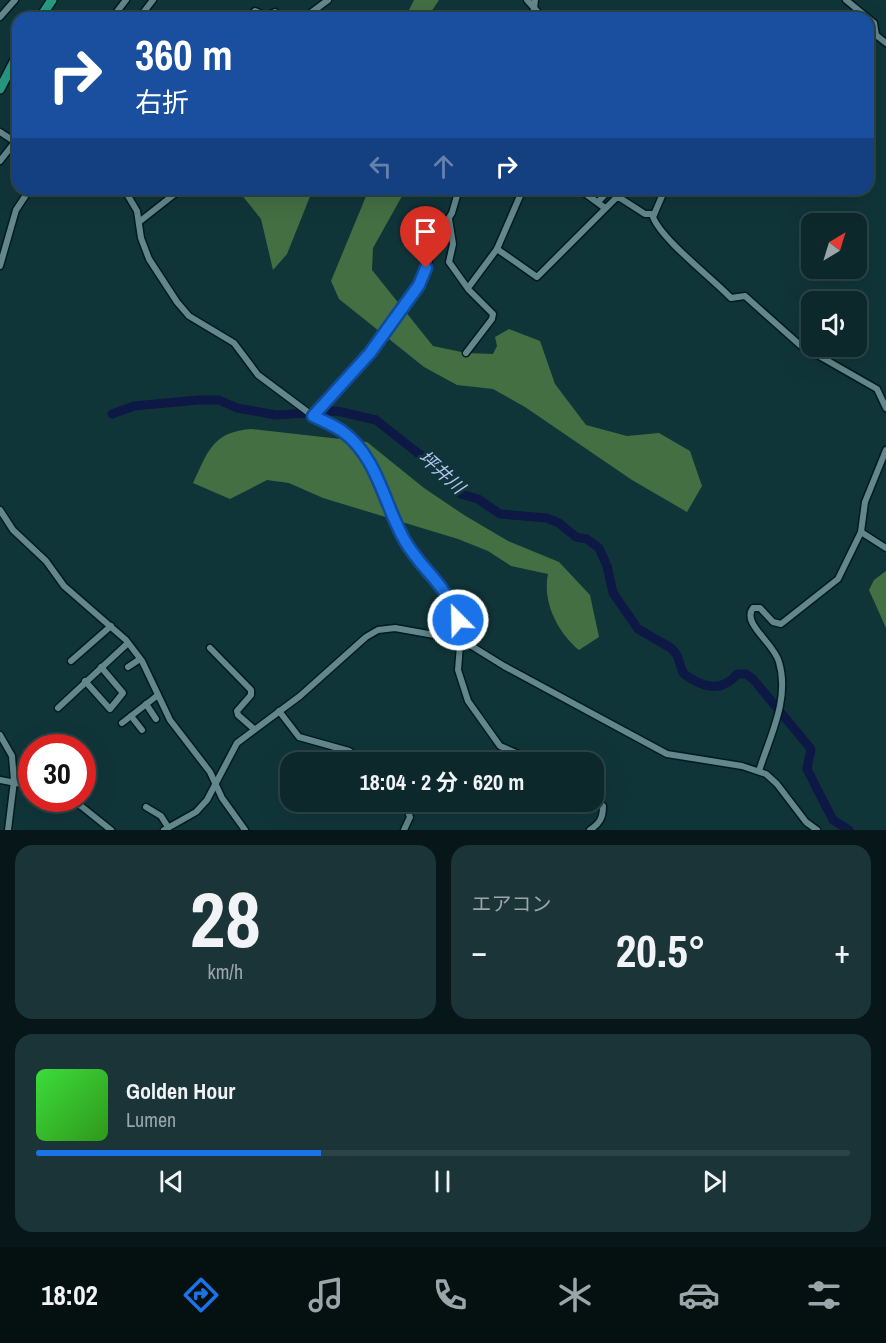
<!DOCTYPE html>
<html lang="ja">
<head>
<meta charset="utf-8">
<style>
  :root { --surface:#0c282b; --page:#1a3437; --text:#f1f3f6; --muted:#9aa6a9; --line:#2c4447; --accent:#1a73e8 }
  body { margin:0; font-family:"Archivo Narrow","Noto Sans JP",sans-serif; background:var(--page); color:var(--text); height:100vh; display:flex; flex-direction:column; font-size:22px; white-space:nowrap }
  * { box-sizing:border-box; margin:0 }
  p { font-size:20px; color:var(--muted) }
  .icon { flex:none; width:33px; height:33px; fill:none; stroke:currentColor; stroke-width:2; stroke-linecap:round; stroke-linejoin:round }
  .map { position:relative; height:830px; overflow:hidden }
  .panel { display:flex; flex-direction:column; gap:15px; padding:15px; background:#071618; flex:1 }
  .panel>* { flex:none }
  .top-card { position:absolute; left:12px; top:12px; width:862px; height:183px; border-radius:18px; box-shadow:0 6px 24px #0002,0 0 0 2px var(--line); background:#1a4fa0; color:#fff; overflow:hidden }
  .needle { width:39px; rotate:38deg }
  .fabs { position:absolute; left:801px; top:213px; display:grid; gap:12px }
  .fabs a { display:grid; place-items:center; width:66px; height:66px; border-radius:12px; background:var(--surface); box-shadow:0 6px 24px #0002,0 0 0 2px var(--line); font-size:30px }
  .speed { position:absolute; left:18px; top:734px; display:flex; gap:12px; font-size:30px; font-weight:700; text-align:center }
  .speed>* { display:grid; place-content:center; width:78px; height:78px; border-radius:50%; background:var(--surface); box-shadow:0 6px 24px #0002,0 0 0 2px var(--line); line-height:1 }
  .speed .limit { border:9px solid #d22; background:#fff; color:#111 }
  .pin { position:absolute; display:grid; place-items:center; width:51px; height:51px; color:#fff; margin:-62px -26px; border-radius:50% 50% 50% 0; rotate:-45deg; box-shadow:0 0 6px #0007 }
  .pin .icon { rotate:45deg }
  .me { position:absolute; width:66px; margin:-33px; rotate:337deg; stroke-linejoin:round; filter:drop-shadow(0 0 4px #0008) }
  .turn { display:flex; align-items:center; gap:21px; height:126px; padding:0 24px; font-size:27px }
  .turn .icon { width:78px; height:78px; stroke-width:2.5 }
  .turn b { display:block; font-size:42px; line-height:51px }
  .lanes { display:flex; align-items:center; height:57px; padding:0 24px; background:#0003; justify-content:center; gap:30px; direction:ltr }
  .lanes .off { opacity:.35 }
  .big { font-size:45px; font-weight:700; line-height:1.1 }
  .panel .card { flex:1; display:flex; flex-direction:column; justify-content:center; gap:9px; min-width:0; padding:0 21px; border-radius:18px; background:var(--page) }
  .panel .dial { align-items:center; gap:0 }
  .dial b { font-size:78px; line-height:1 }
  .song { display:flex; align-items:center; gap:18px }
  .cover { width:72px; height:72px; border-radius:9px; background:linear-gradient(135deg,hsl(120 70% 55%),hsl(110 70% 35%)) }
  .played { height:6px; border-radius:3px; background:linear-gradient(90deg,var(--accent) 35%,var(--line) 35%) }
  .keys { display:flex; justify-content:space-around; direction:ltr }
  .heat { display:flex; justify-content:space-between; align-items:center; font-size:33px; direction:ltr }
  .panel .tiles { flex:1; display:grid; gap:15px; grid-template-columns:1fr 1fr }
  .card:last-child { grid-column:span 2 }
  .trip { position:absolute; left:280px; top:752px; width:324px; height:60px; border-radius:18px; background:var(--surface); box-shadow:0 6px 24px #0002,0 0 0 2px var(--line); font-weight:700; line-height:60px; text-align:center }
  .dock { display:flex; height:96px; justify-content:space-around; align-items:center; background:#051011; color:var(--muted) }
  .dock .icon { width:42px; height:42px }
  .dock .current { color:var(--accent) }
  .dock b { font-size:27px; color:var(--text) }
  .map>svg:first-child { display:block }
  .forest { fill:#436f43 }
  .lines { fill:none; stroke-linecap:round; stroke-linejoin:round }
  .river { stroke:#0d1844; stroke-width:9 }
  .minor-casing { stroke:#011b1f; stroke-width:9 }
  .highway-casing { stroke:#011b1f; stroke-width:12 }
  .minor { stroke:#62878c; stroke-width:6 }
  .highway { stroke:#279a82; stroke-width:9 }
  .route-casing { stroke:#114b97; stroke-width:15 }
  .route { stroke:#1a73e8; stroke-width:10 }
  .labels { text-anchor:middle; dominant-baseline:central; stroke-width:6; stroke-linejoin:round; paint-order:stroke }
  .water-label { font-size:18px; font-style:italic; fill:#b2c4f3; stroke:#103539 }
</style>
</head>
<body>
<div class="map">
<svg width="886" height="830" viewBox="0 0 886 830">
  <rect width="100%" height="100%" fill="#103539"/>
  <g class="forest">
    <path d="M414 0H439L427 18H405Z"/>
    <path d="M237 189H313L287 254 273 270 261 219Z"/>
    <path d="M369 189H406L373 248 372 270 433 346 466 353 493 354 497 346 495 337 509 329 540 341 555 384 586 425 627 436 659 433 690 451 702 486 687 512 632 480 525 407 493 389 457 385 424 367 339 299 331 281Z"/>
    <path d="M251 429 367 442 424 488 464 515 508 541 559 562 590 595 599 637 579 650C558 633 542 602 548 574L511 566 488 551 458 539 323 498 289 483 267 480 230 499 193 483C208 452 212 432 251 429Z"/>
    <path d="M886 571V628L869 590 874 580Z"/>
  </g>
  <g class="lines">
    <path class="river" d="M112 414 134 406 198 400H219L237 408 276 415 337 411 376 420 419 454 438 464 452 487 461 494 478 499 500 514 547 518 559 523 576 537 587 539 599 548 607 566 613 593 638 629 671 648 677 655 683 673C701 687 721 694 737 674H746L753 679 811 749 807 769 812 779 833 820 849 830"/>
    <g class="minor-casing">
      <g id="minor">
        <path d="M527 0 543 18"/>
        <path d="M846 0 874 23 876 35 886 43"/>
        <path d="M0 17 15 0"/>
        <path d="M112 18 126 0"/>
        <path d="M139 18 153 0"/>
        <path d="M248 18 255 11 266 16 275 12 283 18"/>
        <path d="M304 18 328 0"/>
        <path d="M533 18 535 0"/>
        <path d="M0 132 17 143"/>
        <path d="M0 161 18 138"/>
        <path d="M124 189 137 211 141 238 149 259 177 302 189 316 234 343 258 375 313 416 341 430 362 452 374 469 406 542 450 599 461 632 458 670 468 701 500 746 537 762"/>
        <path d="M579 189 605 208"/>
        <path d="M665 189 653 217C662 240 712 278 731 298L745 296 800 345 877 389 886 408"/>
        <path d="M666 189 674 192 680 189"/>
        <path d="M598 202 610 189"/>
        <path d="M449 219 453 244 449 262 469 290 493 314 492 319 466 353"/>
        <path d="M139 222 181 189"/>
        <path d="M497 249 537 277 616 198H620L645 214H653"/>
        <path d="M0 266 16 210 30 189"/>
        <path d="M468 288 497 249 523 189"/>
        <path d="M313 416 370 353 419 284 442 229 452 213 459 189"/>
        <path d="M0 510 13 530 46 561 64 586 126 640 142 661 170 720 210 772 222 798 245 830"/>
        <path d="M861 532 886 548"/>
        <path d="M210 648 251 690V695L237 711 238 715 254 729"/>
        <path d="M71 661 111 626"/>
        <path d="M128 667 140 659"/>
        <path d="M85 681 110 709 123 693 101 667"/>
        <path d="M146 704 156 719"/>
        <path d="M58 708 128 643"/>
        <path d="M279 711 299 737 349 751 366 762"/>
        <path d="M131 716 142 730"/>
        <path d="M122 723 158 695"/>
        <path d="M0 735 12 756 14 781 8 830"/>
        <path d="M759 771C770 736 790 699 779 662 774 643 741 623 753 608H760L773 622 781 624 838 579 861 532 865 502 886 450"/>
        <path d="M0 780 32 786"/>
        <path d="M66 798 81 806 111 830"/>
        <path d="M146 807 161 816 168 827"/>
        <path d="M164 830 196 812 207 800 237 743 300 696 366 637 378 630 395 628 462 640 504 666 667 754 742 766 766 774 777 784 806 822 817 830"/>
        <path d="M404 830 410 817 404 801"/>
        <path d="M590 830C600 823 603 818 603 806L594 800"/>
      </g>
    </g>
    <g class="highway-casing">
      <g id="highway">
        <path d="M40 18 52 0"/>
        <path d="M0 89 18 54"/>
      </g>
    </g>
    <use href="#minor" class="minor"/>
    <use href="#highway" class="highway"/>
  </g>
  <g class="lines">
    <g class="route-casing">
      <path id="route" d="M426 268 419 285 370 353 313 416C323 421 333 425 342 431 378 457 384 505 405 541 424 573 445 582 458 620"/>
    </g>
    <use href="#route" class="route"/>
  </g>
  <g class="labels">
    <g class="water-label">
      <text transform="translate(442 472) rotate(42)">坪井川</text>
    </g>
  </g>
</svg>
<div class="fabs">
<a><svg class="needle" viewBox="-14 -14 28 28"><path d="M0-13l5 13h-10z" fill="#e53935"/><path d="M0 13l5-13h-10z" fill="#9aa6a9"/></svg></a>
<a><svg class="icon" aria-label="sound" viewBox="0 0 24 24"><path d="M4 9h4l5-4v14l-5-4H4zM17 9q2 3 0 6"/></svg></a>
</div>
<div class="speed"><div class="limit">30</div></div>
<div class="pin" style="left:426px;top:268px;background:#d93025"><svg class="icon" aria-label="arrive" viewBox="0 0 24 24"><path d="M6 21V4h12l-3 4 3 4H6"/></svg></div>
<svg class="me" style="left:458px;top:620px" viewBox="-20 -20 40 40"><circle r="17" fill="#1a73e8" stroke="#fff" stroke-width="3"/><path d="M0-11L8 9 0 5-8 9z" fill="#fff"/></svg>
<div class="trip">18:04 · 2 分 · 620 m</div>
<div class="top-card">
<div class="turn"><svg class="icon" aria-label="right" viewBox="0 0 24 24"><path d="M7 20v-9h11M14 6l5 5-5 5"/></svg><div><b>360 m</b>右折</div></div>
<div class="lanes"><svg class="icon off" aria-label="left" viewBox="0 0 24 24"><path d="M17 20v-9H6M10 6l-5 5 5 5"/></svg><svg class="icon off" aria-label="ahead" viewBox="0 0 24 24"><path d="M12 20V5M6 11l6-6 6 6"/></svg><svg class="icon" aria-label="right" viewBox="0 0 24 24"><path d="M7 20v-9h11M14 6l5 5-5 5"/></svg></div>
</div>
</div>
<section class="panel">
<div class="tiles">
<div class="card dial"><b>28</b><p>km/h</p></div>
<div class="card"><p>エアコン</p>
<div class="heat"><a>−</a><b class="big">20.5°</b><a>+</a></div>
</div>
<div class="card">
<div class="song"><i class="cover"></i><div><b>Golden Hour</b><p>Lumen</p></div></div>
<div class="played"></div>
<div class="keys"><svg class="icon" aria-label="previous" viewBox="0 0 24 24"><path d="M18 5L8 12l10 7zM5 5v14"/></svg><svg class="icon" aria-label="pause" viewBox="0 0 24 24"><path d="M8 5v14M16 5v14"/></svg><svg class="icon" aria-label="next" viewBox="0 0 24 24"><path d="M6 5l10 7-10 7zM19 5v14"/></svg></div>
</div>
</div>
</section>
<nav class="dock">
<b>18:02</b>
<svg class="icon current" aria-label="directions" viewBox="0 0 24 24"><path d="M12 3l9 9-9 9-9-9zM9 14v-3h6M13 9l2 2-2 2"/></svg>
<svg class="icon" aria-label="music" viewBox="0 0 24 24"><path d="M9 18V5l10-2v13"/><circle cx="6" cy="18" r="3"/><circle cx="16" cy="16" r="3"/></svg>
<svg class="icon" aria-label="phone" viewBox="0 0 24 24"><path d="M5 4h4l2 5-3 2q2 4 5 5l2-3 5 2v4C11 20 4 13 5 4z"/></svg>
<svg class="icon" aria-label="climate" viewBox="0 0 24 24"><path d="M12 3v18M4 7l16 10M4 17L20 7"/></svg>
<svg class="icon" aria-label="car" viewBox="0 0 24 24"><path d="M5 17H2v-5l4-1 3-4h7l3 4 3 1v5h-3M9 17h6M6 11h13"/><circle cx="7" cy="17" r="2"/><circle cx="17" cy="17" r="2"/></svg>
<svg class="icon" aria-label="filters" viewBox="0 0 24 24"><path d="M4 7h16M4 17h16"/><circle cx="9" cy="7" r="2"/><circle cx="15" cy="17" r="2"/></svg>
</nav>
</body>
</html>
